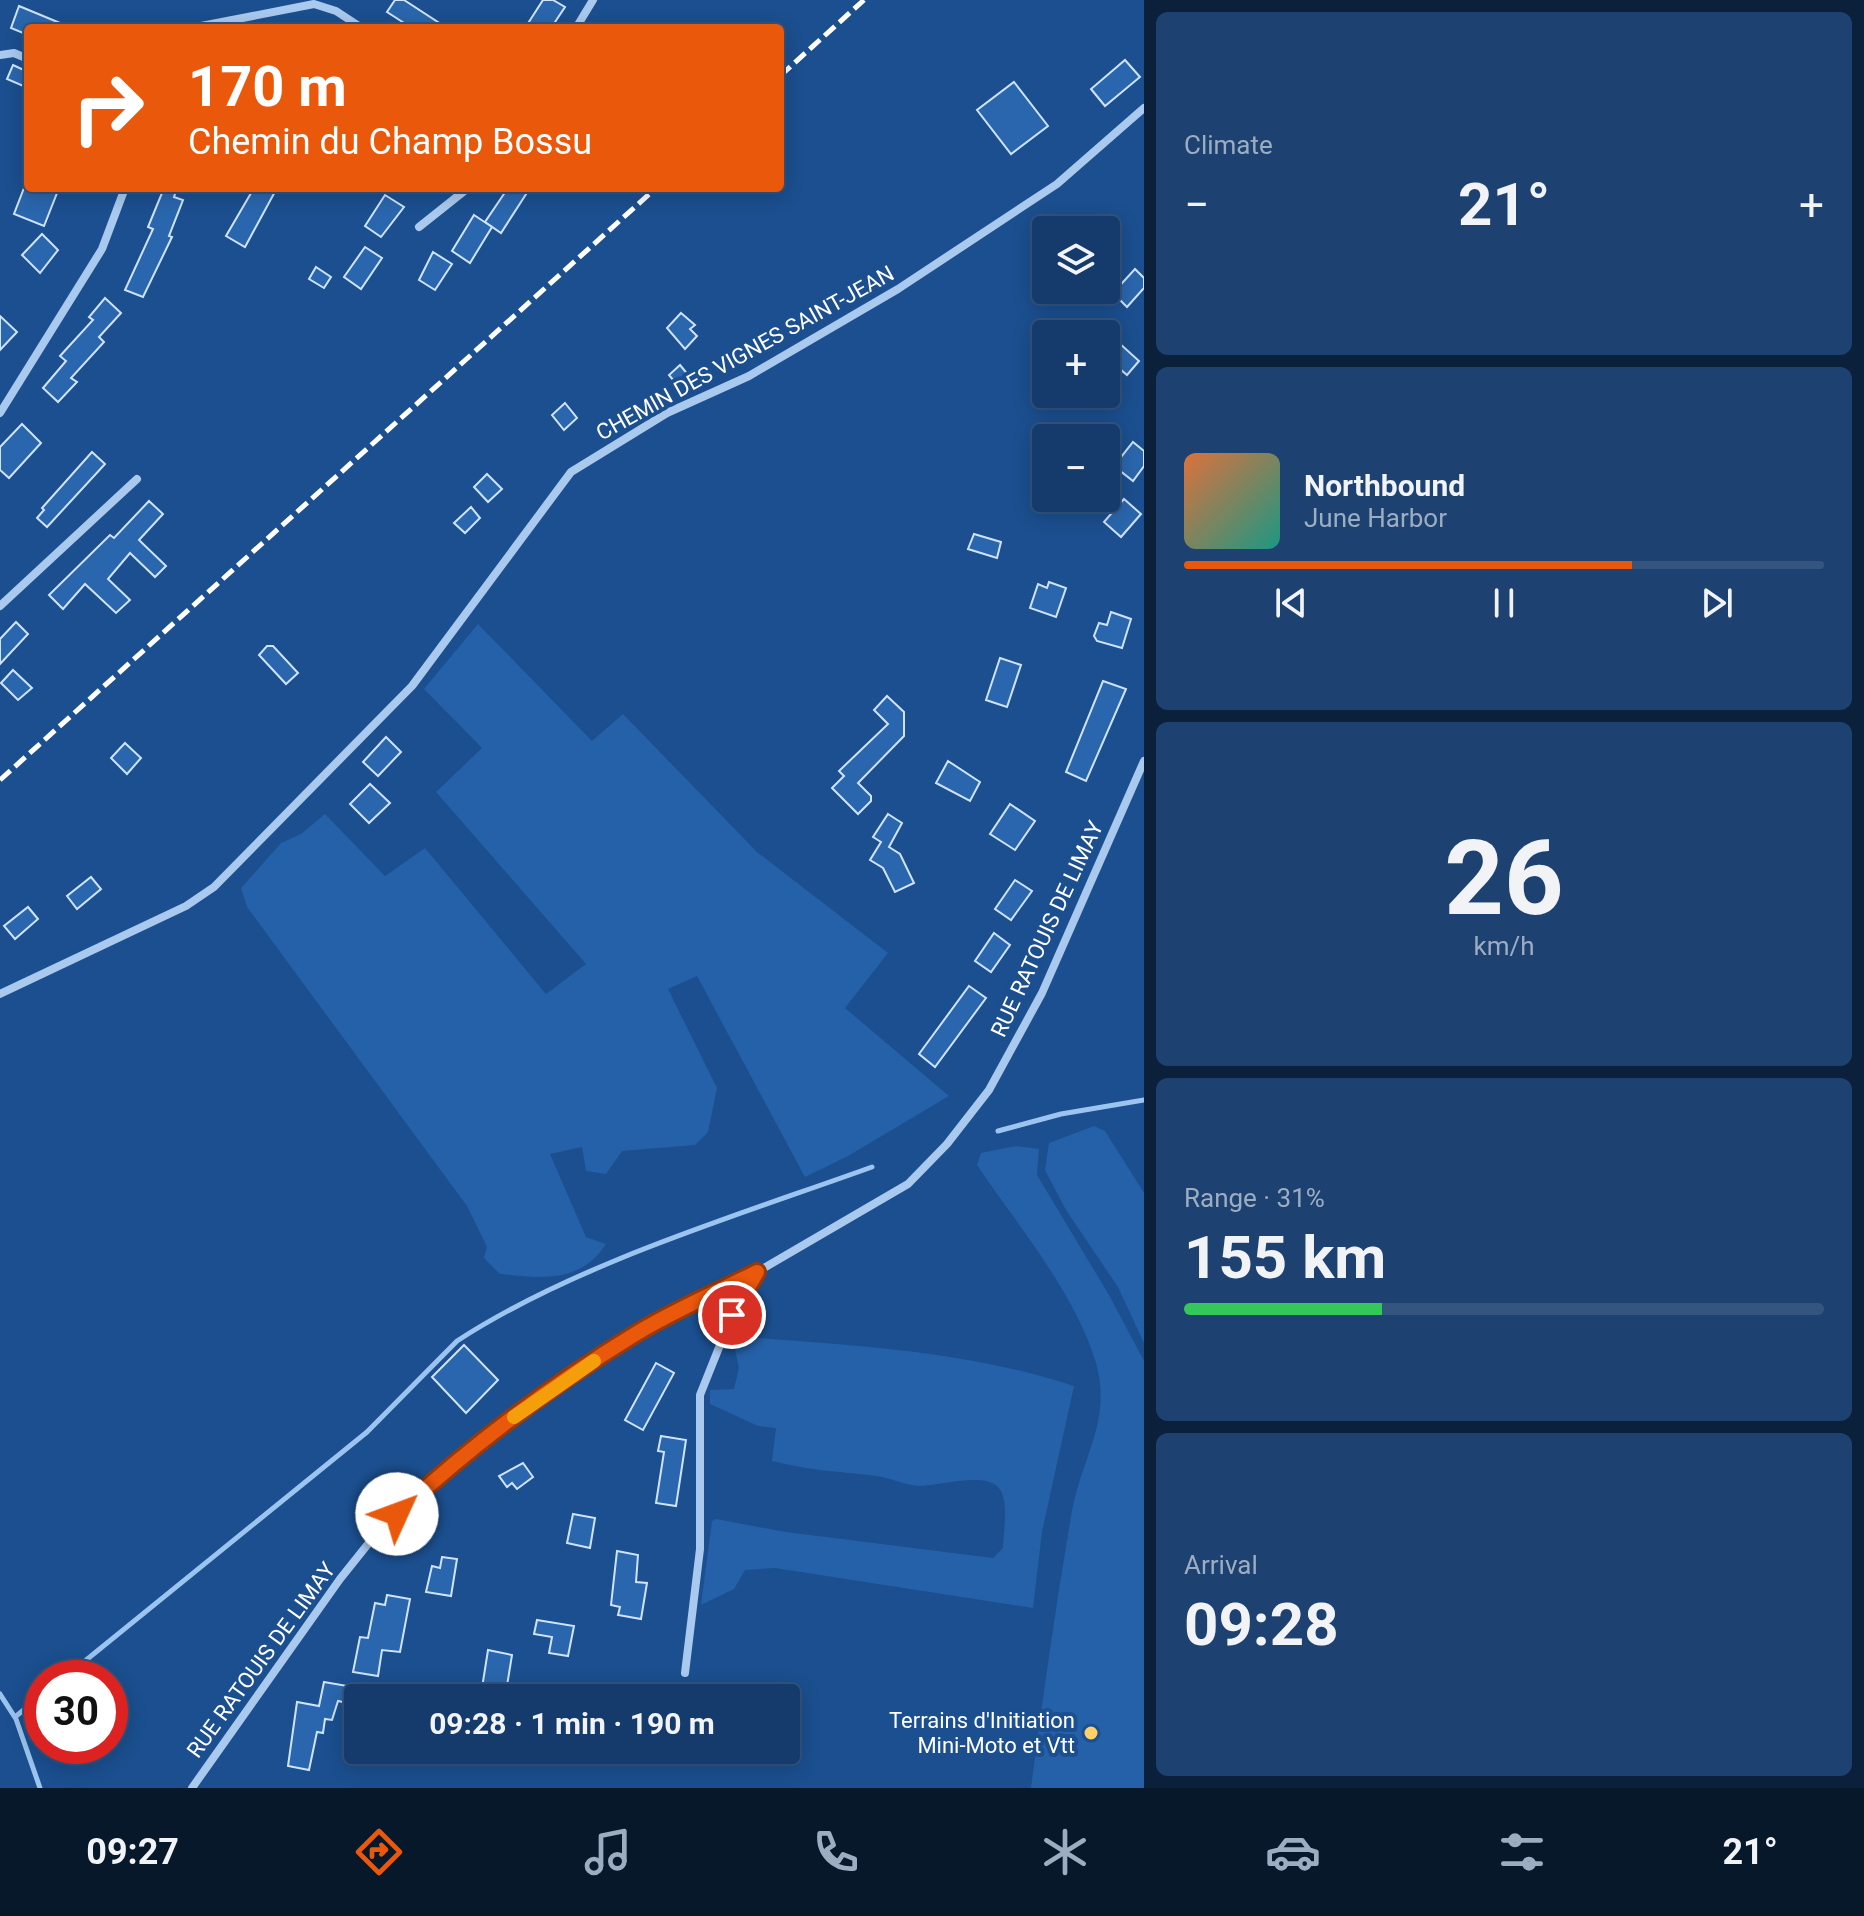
<!DOCTYPE html>
<html lang="en">
<head>
<meta charset="utf-8">
<style>
  :root { --surface:#143b6b; --page:#1d4271; --text:#f1f3f6; --muted:#9dadc1; --line:#33557e; --accent:#ea580c }
  body { margin:0; font-family:Roboto,sans-serif; background:var(--page); color:var(--text); height:100vh; display:flex; flex-direction:column; font-size:30px; white-space:nowrap }
  * { box-sizing:border-box; margin:0 }
  p { font-size:26px; color:var(--muted) }
  .icon { flex:none; width:44px; height:44px; fill:none; stroke:currentColor; stroke-width:2; stroke-linecap:round; stroke-linejoin:round }
  .map { position:relative; flex:1; overflow:hidden }
  .sheet { display:flex; flex-direction:column; gap:12px; padding:12px; background:#0b203b; width:720px }
  .sheet>* { flex:none }
  .banner { position:absolute; left:24px; top:24px; width:760px; height:168px; border-radius:8px; box-shadow:0 4px 20px #0003,0 0 0 2px var(--line); background:#ea580c; color:#fff; overflow:hidden }
  .fabs { position:absolute; left:1032px; top:216px; display:grid; gap:16px }
  .fabs a { display:grid; place-items:center; width:88px; height:88px; border-radius:8px; background:var(--surface); box-shadow:0 4px 20px #0003,0 0 0 2px var(--line); font-size:40px }
  .speed { position:absolute; left:24px; top:1660px; display:flex; gap:16px; font-size:40px; font-weight:700; text-align:center }
  .speed>* { display:grid; place-content:center; width:104px; height:104px; border-radius:50%; background:var(--surface); box-shadow:0 4px 20px #0003,0 0 0 2px var(--line); line-height:1 }
  .speed .limit { border:12px solid #d22; background:#fff; color:#111 }
  .pin { position:absolute; display:grid; place-items:center; width:68px; height:68px; color:#fff; margin:-34px; border:4px solid #fff; border-radius:50%; box-shadow:0 2px 8px #0007 }
  .me { position:absolute; width:88px; margin:-44px; rotate:47deg; stroke-linejoin:round; filter:drop-shadow(0 0 6px #0008) }
  .turn { display:flex; align-items:center; gap:28px; height:168px; padding:0 32px; font-size:36px }
  .turn .icon { width:104px; height:104px; stroke-width:2.5 }
  .turn b { display:block; font-size:56px; line-height:68px }
  .big { font-size:60px; font-weight:700; line-height:1.1 }
  .sheet .card { flex:1; display:flex; flex-direction:column; justify-content:center; gap:12px; min-width:0; padding:0 28px; border-radius:12px; background:var(--page) }
  .sheet .dial { align-items:center; gap:0 }
  .dial b { font-size:104px; line-height:1 }
  .song { display:flex; align-items:center; gap:24px }
  .cover { width:96px; height:96px; border-radius:12px; background:linear-gradient(135deg,hsl(20 70% 55%),hsl(170 70% 35%)) }
  .played { height:8px; border-radius:4px; background:linear-gradient(90deg,var(--accent) 70%,var(--line) 70%) }
  .keys { display:flex; justify-content:space-around; direction:ltr }
  .heat { display:flex; justify-content:space-between; align-items:center; font-size:44px; direction:ltr }
  .charge { height:12px; border-radius:6px; background:linear-gradient(90deg,#34c759 31%,var(--line) 0) }
  .trip { position:absolute; left:344px; top:1684px; width:456px; height:80px; border-radius:8px; background:var(--surface); box-shadow:0 4px 20px #0003,0 0 0 2px var(--line); font-weight:700; line-height:80px; text-align:center }
  .tabs { display:flex; height:128px; justify-content:space-around; align-items:center; background:#08182b; color:var(--muted) }
  .tabs .icon { width:56px; height:56px }
  .tabs .on { color:var(--accent) }
  .tabs b { font-size:36px; color:var(--text) }
  main { display:flex; flex:1; min-height:0 }
  .map>svg:first-child { display:block }
  .green { fill:#2461a8 }
  .lines { fill:none; stroke-linecap:round; stroke-linejoin:round }
  .stream { stroke:#9cc4f0; stroke-width:5 }
  .building { fill:#2a66ad; stroke:#cfe3fa; stroke-width:2 }
  .street { stroke:#a9c9ee; stroke-width:8 }
  .rail { stroke:#fff; stroke-width:5; stroke-dasharray:14 6; stroke-linecap:butt }
  .route-casing { stroke:#983908; stroke-width:20 }
  .route { stroke:#ea580c; stroke-width:14 }
  .slow { stroke:#f59e0b; stroke-width:14 }
  .poi-dot { fill:#ffd166; stroke:#1b4f8f; stroke-width:3 }
  .labels { text-anchor:middle; dominant-baseline:central; stroke-width:8; stroke-linejoin:round; paint-order:stroke }
  .street-label { font-size:22px; fill:#fff; stroke:#1b4f8f }
  .poi-label { font-size:22px; fill:#fff; stroke:#1b4f8f; text-anchor:end }
</style>
</head>
<body>
<main>
<div class="map">
<svg width="1144" height="1788" viewBox="0 0 1144 1788">
  <rect width="100%" height="100%" fill="#1b4f8f"/>
  <g class="green">
    <path d="M478 624 592 741 623 714 757 852 888 953 845 1008 949 1096 848 1156 805 1177 697 976 668 989 717 1088 708 1132 695 1145 622 1151 606 1174 586 1171 582 1147 550 1154 586 1237 606 1244C580 1284 541 1278 500 1274L484 1258 487 1247 467 1206 247 907 241 888 281 843 301 834 325 814 385 876 425 848 546 994 586 964 436 792 482 748 424 689Z"/>
    <path d="M1094 1126 1105 1131 1144 1193V1343L1118 1287 1066 1210 1045 1170 1049 1143Z"/>
    <path d="M1016 1146 1039 1149 1037 1175 1109 1295 1144 1361V1788H1031C1043 1695 1056 1603 1072 1511 1082 1457 1112 1420 1096 1363 1075 1293 1018 1226 977 1165L981 1153Z"/>
    <path d="M732 1336C846 1345 965 1350 1074 1386L1042 1532 1033 1608 775 1568 745 1570 734 1589 701 1605 712 1521 716 1519 786 1532 993 1558 1003 1548C1003 1532 1010 1500 998 1487 983 1472 938 1486 919 1486 904 1485 891 1478 877 1476 841 1472 807 1470 772 1461L776 1428 758 1426 710 1404V1390L734 1389 739 1368Z"/>
  </g>
  <g class="lines">
    <g class="stream">
      <path d="M998 1131 1061 1114 1144 1100"/>
      <path d="M64 1678 367 1432 457 1341C575 1264 739 1215 872 1167"/>
      <path d="M0 1694 16 1719 40 1788"/>
      <path d="M15 1717 42 1695"/>
    </g>
  </g>
  <g class="building">
    <path d="M395 0H404L447 28H412L387 12Z"/>
    <path d="M543 0H553L565 7 551 28H525Z"/>
    <path d="M19 6 72 28H28V35L11 28Z"/>
    <path d="M1125 60 1140 77 1105 106 1091 89Z"/>
    <path d="M13 65 28 72V88L7 79Z"/>
    <path d="M1014 82 1048 126 1011 154 977 110Z"/>
    <path d="M24 188H59L44 226 14 214Z"/>
    <path d="M164 188H177L174 197 183 200 169 236 172 237 143 297 125 290 153 229 148 227Z"/>
    <path d="M254 188H277L245 247 226 236Z"/>
    <path d="M508 188H530L501 233 485 222Z"/>
    <path d="M385 195 404 207 381 237 365 226Z"/>
    <path d="M474 215 492 227 470 263 452 251Z"/>
    <path d="M42 234 58 250 40 273 22 255Z"/>
    <path d="M365 247 382 258 361 289 344 277Z"/>
    <path d="M433 252 452 264 435 290 419 280Z"/>
    <path d="M316 267 331 277 324 288 309 279Z"/>
    <path d="M1135 269 1144 278V288L1127 307 1113 293Z"/>
    <path d="M105 298 121 313 99 337 104 342 71 378 77 382 58 402 43 388 66 361 60 356 93 320 89 317Z"/>
    <path d="M681 313 695 325 690 329 697 336 685 349 667 328Z"/>
    <path d="M0 316 17 332 0 350Z"/>
    <path d="M1118 342 1139 361 1127 375 1106 357Z"/>
    <path d="M680 365 689 376 678 386 669 375Z"/>
    <path d="M565 403 577 418 564 430 552 415Z"/>
    <path d="M22 424 41 443 9 478 0 470V447Z"/>
    <path d="M1133 442 1144 451V466L1133 481 1114 466Z"/>
    <path d="M92 452 105 464 47 527 37 518 44 510 42 508Z"/>
    <path d="M487 474 502 489 488 502 474 487Z"/>
    <path d="M1124 499 1141 514 1121 537 1104 522Z"/>
    <path d="M149 501 163 514 139 540 166 566 155 577 130 553 108 579 130 600 116 613 85 584 63 609 49 595 110 535 114 538Z"/>
    <path d="M471 507 480 518 465 533 454 523Z"/>
    <path d="M974 534 1001 542 997 558 968 549Z"/>
    <path d="M1049 582 1066 588 1056 617 1030 608 1038 584 1047 588Z"/>
    <path d="M1111 612 1131 619 1122 648 1097 641 1094 636 1099 623 1107 625Z"/>
    <path d="M16 622 28 634 0 664V639Z"/>
    <path d="M267 646H273L298 673 286 684 259 655Z"/>
    <path d="M1000 658 1021 665 1007 707 986 700Z"/>
    <path d="M13 670 32 688 18 700 1 683Z"/>
    <path d="M1103 681 1126 689 1086 781 1066 772Z"/>
    <path d="M887 696 904 712V736L858 783 871 796V801L858 814 832 788 844 776 839 771 888 724 874 710Z"/>
    <path d="M386 737 401 752 378 776 363 762Z"/>
    <path d="M125 743 141 758 127 774 111 758Z"/>
    <path d="M948 761 980 782 970 801 936 783Z"/>
    <path d="M370 784 390 803 369 823 350 804Z"/>
    <path d="M1010 804 1035 821 1015 850 990 834Z"/>
    <path d="M888 814 902 823 889 847 900 854 914 883 895 892 883 868 870 860 881 842 873 837Z"/>
    <path d="M91 877 101 889 77 909 67 896Z"/>
    <path d="M1015 880 1032 891 1011 920 995 909Z"/>
    <path d="M28 907 38 919 15 939 4 926Z"/>
    <path d="M994 933 1010 945 991 972 975 961Z"/>
    <path d="M969 986 986 998 935 1067 919 1054Z"/>
    <path d="M464 1345 498 1380 466 1413 432 1377Z"/>
    <path d="M656 1363 674 1373 643 1430 625 1420Z"/>
    <path d="M661 1436 686 1440 676 1506 656 1503 664 1452 658 1451Z"/>
    <path d="M523 1463 533 1477 517 1489 512 1483 507 1487 499 1476Z"/>
    <path d="M573 1514 595 1518 590 1548 567 1543Z"/>
    <path d="M617 1551 638 1555 636 1582 647 1583 641 1619 618 1615 620 1607 611 1605Z"/>
    <path d="M442 1557 457 1559 451 1596 426 1592 432 1566 440 1568Z"/>
    <path d="M387 1595 410 1599 400 1652 382 1650 378 1676 353 1672 360 1637 368 1638 375 1603 385 1605Z"/>
    <path d="M537 1620 574 1626 568 1656 549 1653 552 1637 534 1634Z"/>
    <path d="M488 1650 512 1655 506 1692 482 1688Z"/>
    <path d="M324 1682 359 1688 356 1705 338 1701 332 1720 325 1719 323 1733 317 1732 309 1770 288 1766 297 1702 319 1706Z"/>
  </g>
  <g class="lines">
    <g class="street">
      <path d="M191 28 314 4 336 11 362 28"/>
      <path d="M576 28 593 0"/>
      <path d="M0 55 14 53 28 59"/>
      <path d="M419 227 468 188"/>
      <path d="M0 413 102 249 125 188"/>
      <path d="M0 606 137 479"/>
      <path d="M0 994 186 906 214 887 412 686 571 472 667 413 749 376 898 289 1057 184 1144 108"/>
      <path d="M685 1673 700 1549V1395L732 1315 757 1273"/>
      <path d="M192 1788 340 1579 376 1534 461 1456 557 1384 639 1332 757 1272 908 1184 947 1144 989 1090 1042 993 1144 761"/>
    </g>
    <g class="rail">
      <path d="M780 76 864 0"/>
      <path d="M0 780 656 188"/>
    </g>
  </g>
  <g class="lines">
    <g class="route-casing">
      <path id="route" d="M397 1514C471 1446 550 1386 637 1333 675 1310 717 1292 757 1272L732 1315"/>
    </g>
    <use href="#route" class="route"/>
    <path class="slow" d="M514 1417 594 1361"/>
  </g>
  <circle class="poi-dot" cx="1091" cy="1733" r="8"/>
  <g class="labels">
    <g class="street-label">
      <text transform="translate(745 353) rotate(-29)">CHEMIN DES VIGNES SAINT-JEAN</text>
      <text transform="translate(1047 929) rotate(-65)">RUE RATOUIS DE LIMAY</text>
      <text transform="translate(261 1660) rotate(-54)">RUE RATOUIS DE LIMAY</text>
    </g>
    <g class="poi-label">
      <text x="1075" y="1720">Terrains d'Initiation<tspan x="1075" dy="25">Mini-Moto et Vtt</tspan></text>
    </g>
  </g>
</svg>
<div class="fabs">
<a><svg class="icon" aria-label="layers" viewBox="0 0 24 24"><path d="M12 4l9 5-9 5-9-5zM3 14l9 5 9-5"/></svg></a>
<a>+</a>
<a>−</a>
</div>
<div class="speed"><div class="limit">30</div></div>
<div class="pin" style="left:732px;top:1315px;background:#d93025"><svg class="icon" aria-label="arrive" viewBox="0 0 24 24"><path d="M6 21V4h12l-3 4 3 4H6"/></svg></div>
<svg class="me" style="left:397px;top:1514px" viewBox="-20 -20 40 40"><circle r="19" fill="#fff"/><path d="M0-13L10 11 0 6-10 11z" fill="#ea580c"/></svg>
<div class="trip">09:28 · 1 min · 190 m</div>
<div class="banner">
<div class="turn"><svg class="icon" aria-label="right" viewBox="0 0 24 24"><path d="M7 20v-9h11M14 6l5 5-5 5"/></svg><div><b>170 m</b>Chemin du Champ Bossu</div></div>
</div>
</div>
<section class="sheet">
<div class="card"><p>Climate</p>
<div class="heat"><a>−</a><b class="big">21°</b><a>+</a></div>
</div>
<div class="card">
<div class="song"><i class="cover"></i><div><b>Northbound</b><p>June Harbor</p></div></div>
<div class="played"></div>
<div class="keys"><svg class="icon" aria-label="previous" viewBox="0 0 24 24"><path d="M18 5L8 12l10 7zM5 5v14"/></svg><svg class="icon" aria-label="pause" viewBox="0 0 24 24"><path d="M8 5v14M16 5v14"/></svg><svg class="icon" aria-label="next" viewBox="0 0 24 24"><path d="M6 5l10 7-10 7zM19 5v14"/></svg></div>
</div>
<div class="card dial"><b>26</b><p>km/h</p></div>
<div class="card"><p>Range · 31%</p><b class="big">155 km</b><div class="charge"></div></div>
<div class="card"><p>Arrival</p><b class="big">09:28</b></div>
</section>
</main>
<nav class="tabs">
<b>09:27</b>
<svg class="icon on" aria-label="directions" viewBox="0 0 24 24"><path d="M12 3l9 9-9 9-9-9zM9 14v-3h6M13 9l2 2-2 2"/></svg>
<svg class="icon" aria-label="music" viewBox="0 0 24 24"><path d="M9 18V5l10-2v13"/><circle cx="6" cy="18" r="3"/><circle cx="16" cy="16" r="3"/></svg>
<svg class="icon" aria-label="phone" viewBox="0 0 24 24"><path d="M5 4h4l2 5-3 2q2 4 5 5l2-3 5 2v4C11 20 4 13 5 4z"/></svg>
<svg class="icon" aria-label="climate" viewBox="0 0 24 24"><path d="M12 3v18M4 7l16 10M4 17L20 7"/></svg>
<svg class="icon" aria-label="car" viewBox="0 0 24 24"><path d="M5 17H2v-5l4-1 3-4h7l3 4 3 1v5h-3M9 17h6M6 11h13"/><circle cx="7" cy="17" r="2"/><circle cx="17" cy="17" r="2"/></svg>
<svg class="icon" aria-label="filters" viewBox="0 0 24 24"><path d="M4 7h16M4 17h16"/><circle cx="9" cy="7" r="2"/><circle cx="15" cy="17" r="2"/></svg>
<b>21°</b>
</nav>
</body>
</html>
